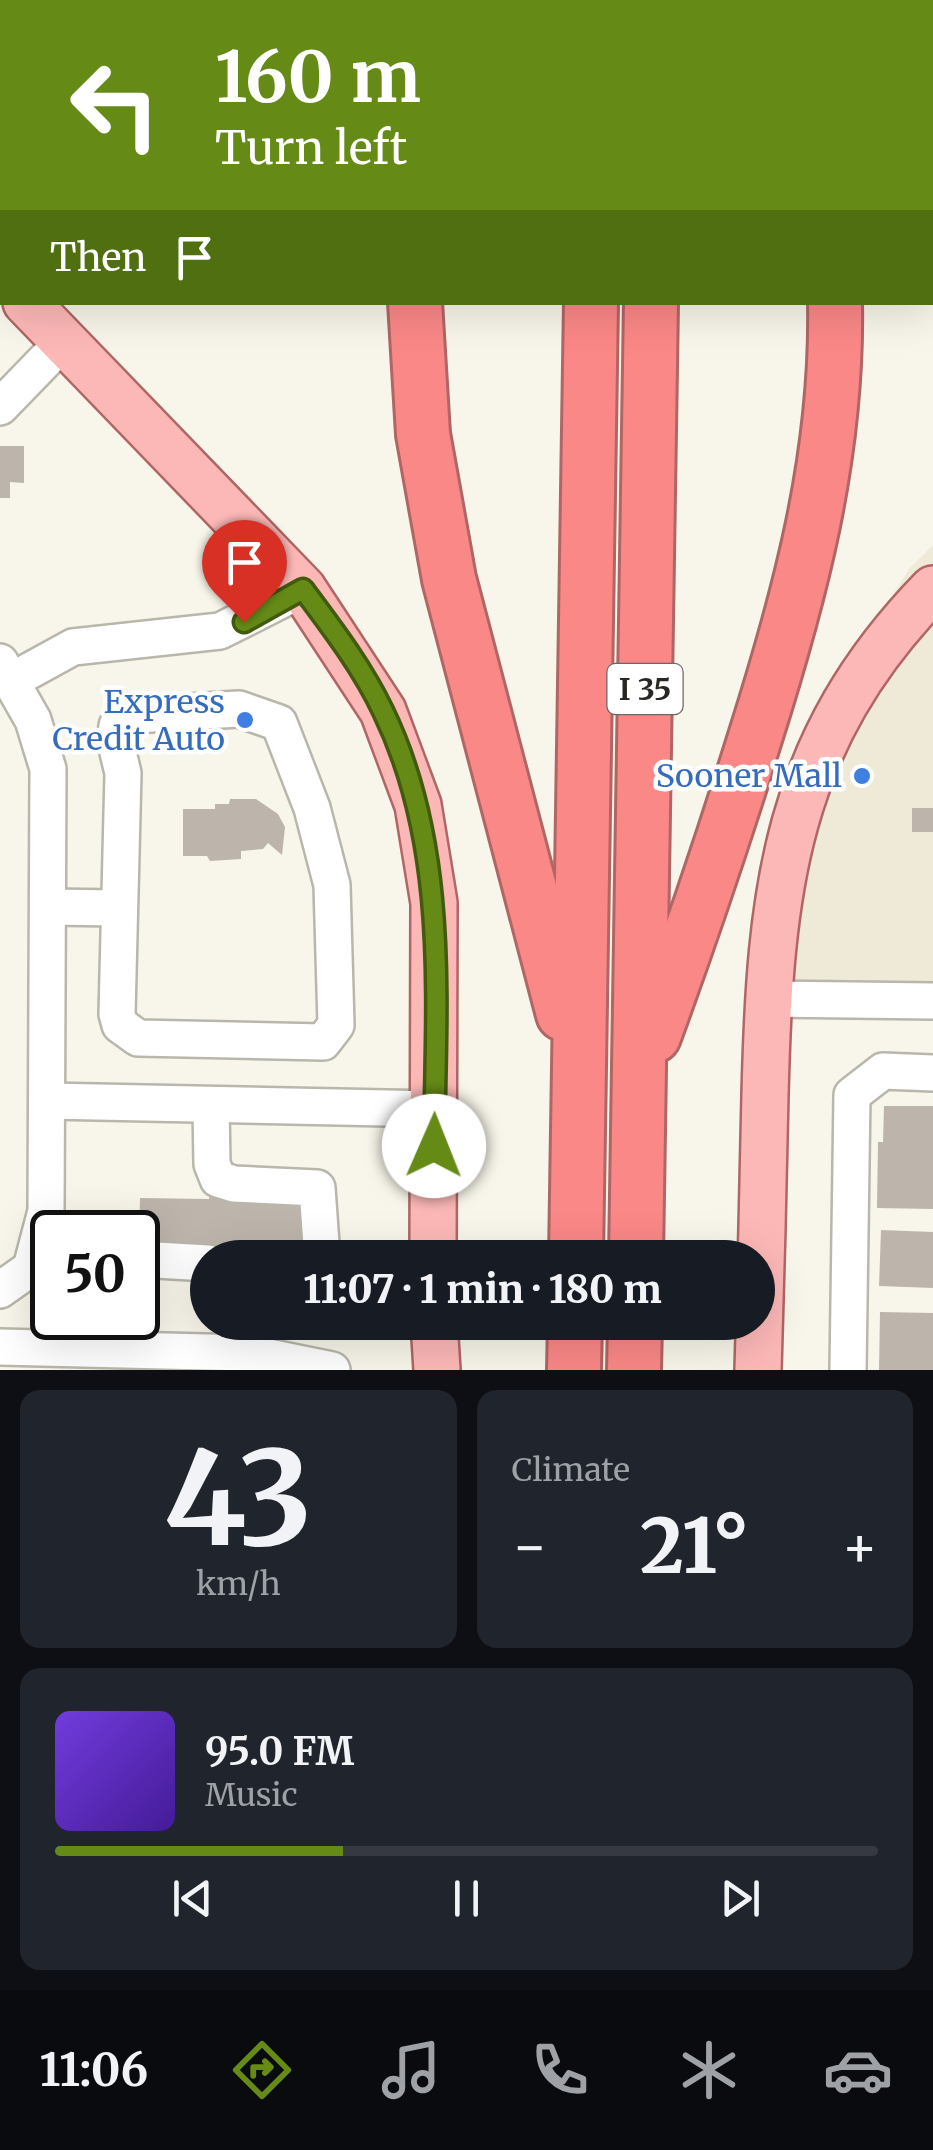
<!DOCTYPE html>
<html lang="en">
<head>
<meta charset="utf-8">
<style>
  :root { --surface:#171b24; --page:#20242c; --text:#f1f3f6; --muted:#9ea1a6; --line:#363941; --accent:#658b16 }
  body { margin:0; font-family:Merriweather,serif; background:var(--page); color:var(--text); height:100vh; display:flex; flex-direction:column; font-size:38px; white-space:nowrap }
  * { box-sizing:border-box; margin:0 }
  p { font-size:32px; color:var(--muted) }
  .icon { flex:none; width:55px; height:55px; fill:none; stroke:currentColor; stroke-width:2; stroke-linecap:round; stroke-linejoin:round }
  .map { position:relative; height:1370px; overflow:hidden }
  .drawer { display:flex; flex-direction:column; gap:20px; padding:20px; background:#0d0f14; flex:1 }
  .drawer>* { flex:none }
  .top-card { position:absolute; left:0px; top:0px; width:935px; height:305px; box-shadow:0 10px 40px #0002; background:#658b16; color:#fff; overflow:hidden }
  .speed { position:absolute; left:30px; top:1210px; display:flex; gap:20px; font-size:50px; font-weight:700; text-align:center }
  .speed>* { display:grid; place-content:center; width:130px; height:130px; border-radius:50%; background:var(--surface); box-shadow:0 10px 40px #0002; line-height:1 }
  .speed .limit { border:5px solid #111; border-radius:15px; background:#fff; color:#111 }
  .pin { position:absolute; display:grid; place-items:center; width:85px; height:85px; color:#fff; margin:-102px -42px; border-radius:50% 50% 50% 0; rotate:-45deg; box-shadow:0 0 10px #0007 }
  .pin .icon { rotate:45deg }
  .me { position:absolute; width:110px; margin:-55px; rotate:1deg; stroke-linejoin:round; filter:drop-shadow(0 0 8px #0008) }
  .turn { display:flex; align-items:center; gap:35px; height:210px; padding:0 50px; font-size:45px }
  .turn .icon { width:130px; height:130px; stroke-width:2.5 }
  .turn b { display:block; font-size:70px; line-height:85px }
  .then { display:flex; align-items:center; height:95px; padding:0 50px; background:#0003; gap:20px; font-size:38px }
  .big { font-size:75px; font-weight:800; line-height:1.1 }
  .drawer .tile { flex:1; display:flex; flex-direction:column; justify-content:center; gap:15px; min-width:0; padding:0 35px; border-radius:20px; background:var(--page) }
  .drawer .dial { align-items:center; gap:0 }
  .dial b { font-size:130px; line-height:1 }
  .song { display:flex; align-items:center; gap:30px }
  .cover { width:120px; height:120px; border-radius:15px; background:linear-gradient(135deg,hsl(260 70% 55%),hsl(260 70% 35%)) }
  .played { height:10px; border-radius:5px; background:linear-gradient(90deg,var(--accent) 35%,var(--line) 35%) }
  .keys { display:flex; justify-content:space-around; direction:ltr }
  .heat { display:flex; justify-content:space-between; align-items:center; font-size:55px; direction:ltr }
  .drawer .tiles { flex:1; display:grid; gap:20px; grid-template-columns:1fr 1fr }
  .tile:last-child { grid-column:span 2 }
  .trip { position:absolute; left:190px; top:1240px; width:585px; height:100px; border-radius:50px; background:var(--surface); box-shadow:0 10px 40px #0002; font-weight:800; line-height:100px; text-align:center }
  .menu { display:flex; height:160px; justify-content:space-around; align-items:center; background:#090b0e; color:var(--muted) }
  .menu .icon { width:70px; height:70px }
  .menu .on { color:var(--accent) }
  .menu b { font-size:45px; color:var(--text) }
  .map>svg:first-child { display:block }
  .built { fill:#eeead7 }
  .building { fill:#bdb5ac }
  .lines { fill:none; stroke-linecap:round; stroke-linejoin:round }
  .minor-casing { stroke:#b9b7ac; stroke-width:40 }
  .major-casing { stroke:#b06664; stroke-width:50 }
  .highway-casing { stroke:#b06664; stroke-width:58 }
  .minor { stroke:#fff; stroke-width:35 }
  .major { stroke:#fcb8b7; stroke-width:45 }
  .highway { stroke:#fa8887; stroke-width:52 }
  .route-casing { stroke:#425a0e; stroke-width:25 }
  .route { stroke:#658b16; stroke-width:18 }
  .shop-dot { fill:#3f7fe0; stroke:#fff; stroke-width:4 }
  .labels { text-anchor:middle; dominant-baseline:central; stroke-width:9; stroke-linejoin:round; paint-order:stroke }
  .shield { fill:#fff; stroke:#686865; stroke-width:2.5 }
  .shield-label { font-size:30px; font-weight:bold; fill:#282723 }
  .shop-label { font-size:32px; fill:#366cbe; stroke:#fff; text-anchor:end }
</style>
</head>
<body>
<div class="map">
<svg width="933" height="1370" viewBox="0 0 933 1370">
  <rect width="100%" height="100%" fill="#f8f6ea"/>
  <path class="built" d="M933 545V989L751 988 753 923 801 741 909 569Z"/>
  <g class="building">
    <path d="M0 446H24V483L10 482V498H0Z"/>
    <path d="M230 799H256L278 814 285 827 282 855 268 843 263 849 241 851V859L210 861 207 856H183V809H215V804H229Z"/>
    <rect x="912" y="808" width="21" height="24"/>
    <path d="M884 1106H933V1209L877 1208 878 1142H883Z"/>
    <path d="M209 1193 305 1200 304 1250 139 1249 140 1198 209 1199Z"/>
    <path d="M881 1230 933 1232V1288L879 1286Z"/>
    <path d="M880 1312 933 1313V1370H879Z"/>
  </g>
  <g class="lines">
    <g class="minor-casing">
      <g id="minor">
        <path d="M0 407 64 341"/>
        <path d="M0 662 33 720 48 769 46 1211 31 1268 0 1290"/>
        <path d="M11 681 73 647 220 631 303 589"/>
        <path d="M239 709 279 723 312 808 332 885 336 1025 323 1042 138 1038 120 1025 117 1014 123 773 115 740 117 726 133 715Z"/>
        <path d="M49 907 118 908"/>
        <path d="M768 999 933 1001"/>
        <path d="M48 1101 435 1109"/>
        <path d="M211 1107 212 1164 218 1179 234 1184 317 1188 322 1258"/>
        <path d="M138 1259 208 1263"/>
        <path d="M0 1347 248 1353 332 1370"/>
        <path d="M848 1370 852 1095 883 1071 933 1073"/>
      </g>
    </g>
    <g class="major-casing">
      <g id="major">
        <path d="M0 276 2 279"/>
        <path d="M26 302 303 589 383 711 418 805 434 903 433 1258"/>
        <path d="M434 1322 437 1370"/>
        <path d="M758 1370C761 1278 763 1187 765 1095 770 892 784 742 933 589"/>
      </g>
    </g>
    <g class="highway-casing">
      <g id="highway">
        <path d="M395 0 396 2"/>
        <path d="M810 0 811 2"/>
        <path d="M596 2V0"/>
        <path d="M656 2V0"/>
        <path d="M869 2 870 0"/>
        <path d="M415 302 423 434 449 579 563 1014"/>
        <path d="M654 1036C690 938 723 840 754 741 800 596 838 456 835 302"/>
        <path d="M576 1258 591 302"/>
        <path d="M636 1258 651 302"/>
        <path d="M574 1370 575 1322"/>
        <path d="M634 1370 635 1322"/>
      </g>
    </g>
    <use href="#minor" class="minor"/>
    <use href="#major" class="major"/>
    <use href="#highway" class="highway"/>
  </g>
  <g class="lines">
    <g class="route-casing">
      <path id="route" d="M244 622 303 589C332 628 362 667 383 711 449 847 436 999 434 1146"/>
    </g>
    <use href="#route" class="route"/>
  </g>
  <g class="shop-dot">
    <circle cx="245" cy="720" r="10"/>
    <circle cx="862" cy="776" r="10"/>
  </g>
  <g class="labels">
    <rect class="shield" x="607.5" y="664" width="75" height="50" rx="8"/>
    <g class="shield-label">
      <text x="645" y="689">I 35</text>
    </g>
    <g class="shop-label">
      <text x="225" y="702">Express<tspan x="225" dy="37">Credit Auto</tspan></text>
      <text x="842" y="776">Sooner Mall</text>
    </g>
  </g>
</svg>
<div class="speed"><div class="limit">50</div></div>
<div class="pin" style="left:244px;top:622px;background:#d93025"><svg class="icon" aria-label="arrive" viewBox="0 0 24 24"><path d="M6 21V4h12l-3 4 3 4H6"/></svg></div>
<svg class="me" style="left:434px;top:1146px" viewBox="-20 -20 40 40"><circle r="19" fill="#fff"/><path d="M0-13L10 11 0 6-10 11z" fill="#658b16"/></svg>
<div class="trip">11:07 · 1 min · 180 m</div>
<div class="top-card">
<div class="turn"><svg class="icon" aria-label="left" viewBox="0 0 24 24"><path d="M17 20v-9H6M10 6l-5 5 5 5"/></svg><div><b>160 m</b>Turn left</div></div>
<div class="then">Then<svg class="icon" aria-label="arrive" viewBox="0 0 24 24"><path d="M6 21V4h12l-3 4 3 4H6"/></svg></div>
</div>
</div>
<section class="drawer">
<div class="tiles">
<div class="tile dial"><b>43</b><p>km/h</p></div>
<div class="tile"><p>Climate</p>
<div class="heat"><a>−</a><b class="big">21°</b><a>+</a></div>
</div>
<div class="tile">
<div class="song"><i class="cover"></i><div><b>95.0 FM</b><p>Music</p></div></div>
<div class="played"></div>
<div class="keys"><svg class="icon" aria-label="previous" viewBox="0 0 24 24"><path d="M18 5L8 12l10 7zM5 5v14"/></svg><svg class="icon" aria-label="pause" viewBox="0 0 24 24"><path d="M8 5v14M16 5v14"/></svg><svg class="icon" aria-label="next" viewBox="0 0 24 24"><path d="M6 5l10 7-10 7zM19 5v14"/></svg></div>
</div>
</div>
</section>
<nav class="menu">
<b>11:06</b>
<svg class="icon on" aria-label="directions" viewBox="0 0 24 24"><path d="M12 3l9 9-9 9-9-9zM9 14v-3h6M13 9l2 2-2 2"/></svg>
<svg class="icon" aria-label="music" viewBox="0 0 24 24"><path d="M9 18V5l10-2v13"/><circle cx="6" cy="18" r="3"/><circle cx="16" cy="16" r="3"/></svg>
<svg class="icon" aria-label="phone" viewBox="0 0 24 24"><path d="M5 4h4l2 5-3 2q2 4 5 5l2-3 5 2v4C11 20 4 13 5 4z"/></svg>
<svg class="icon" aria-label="climate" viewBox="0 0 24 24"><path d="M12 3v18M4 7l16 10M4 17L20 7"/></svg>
<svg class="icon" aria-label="car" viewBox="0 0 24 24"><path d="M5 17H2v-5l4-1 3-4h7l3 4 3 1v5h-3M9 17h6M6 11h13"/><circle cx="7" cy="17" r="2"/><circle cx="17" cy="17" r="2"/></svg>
</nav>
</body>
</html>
